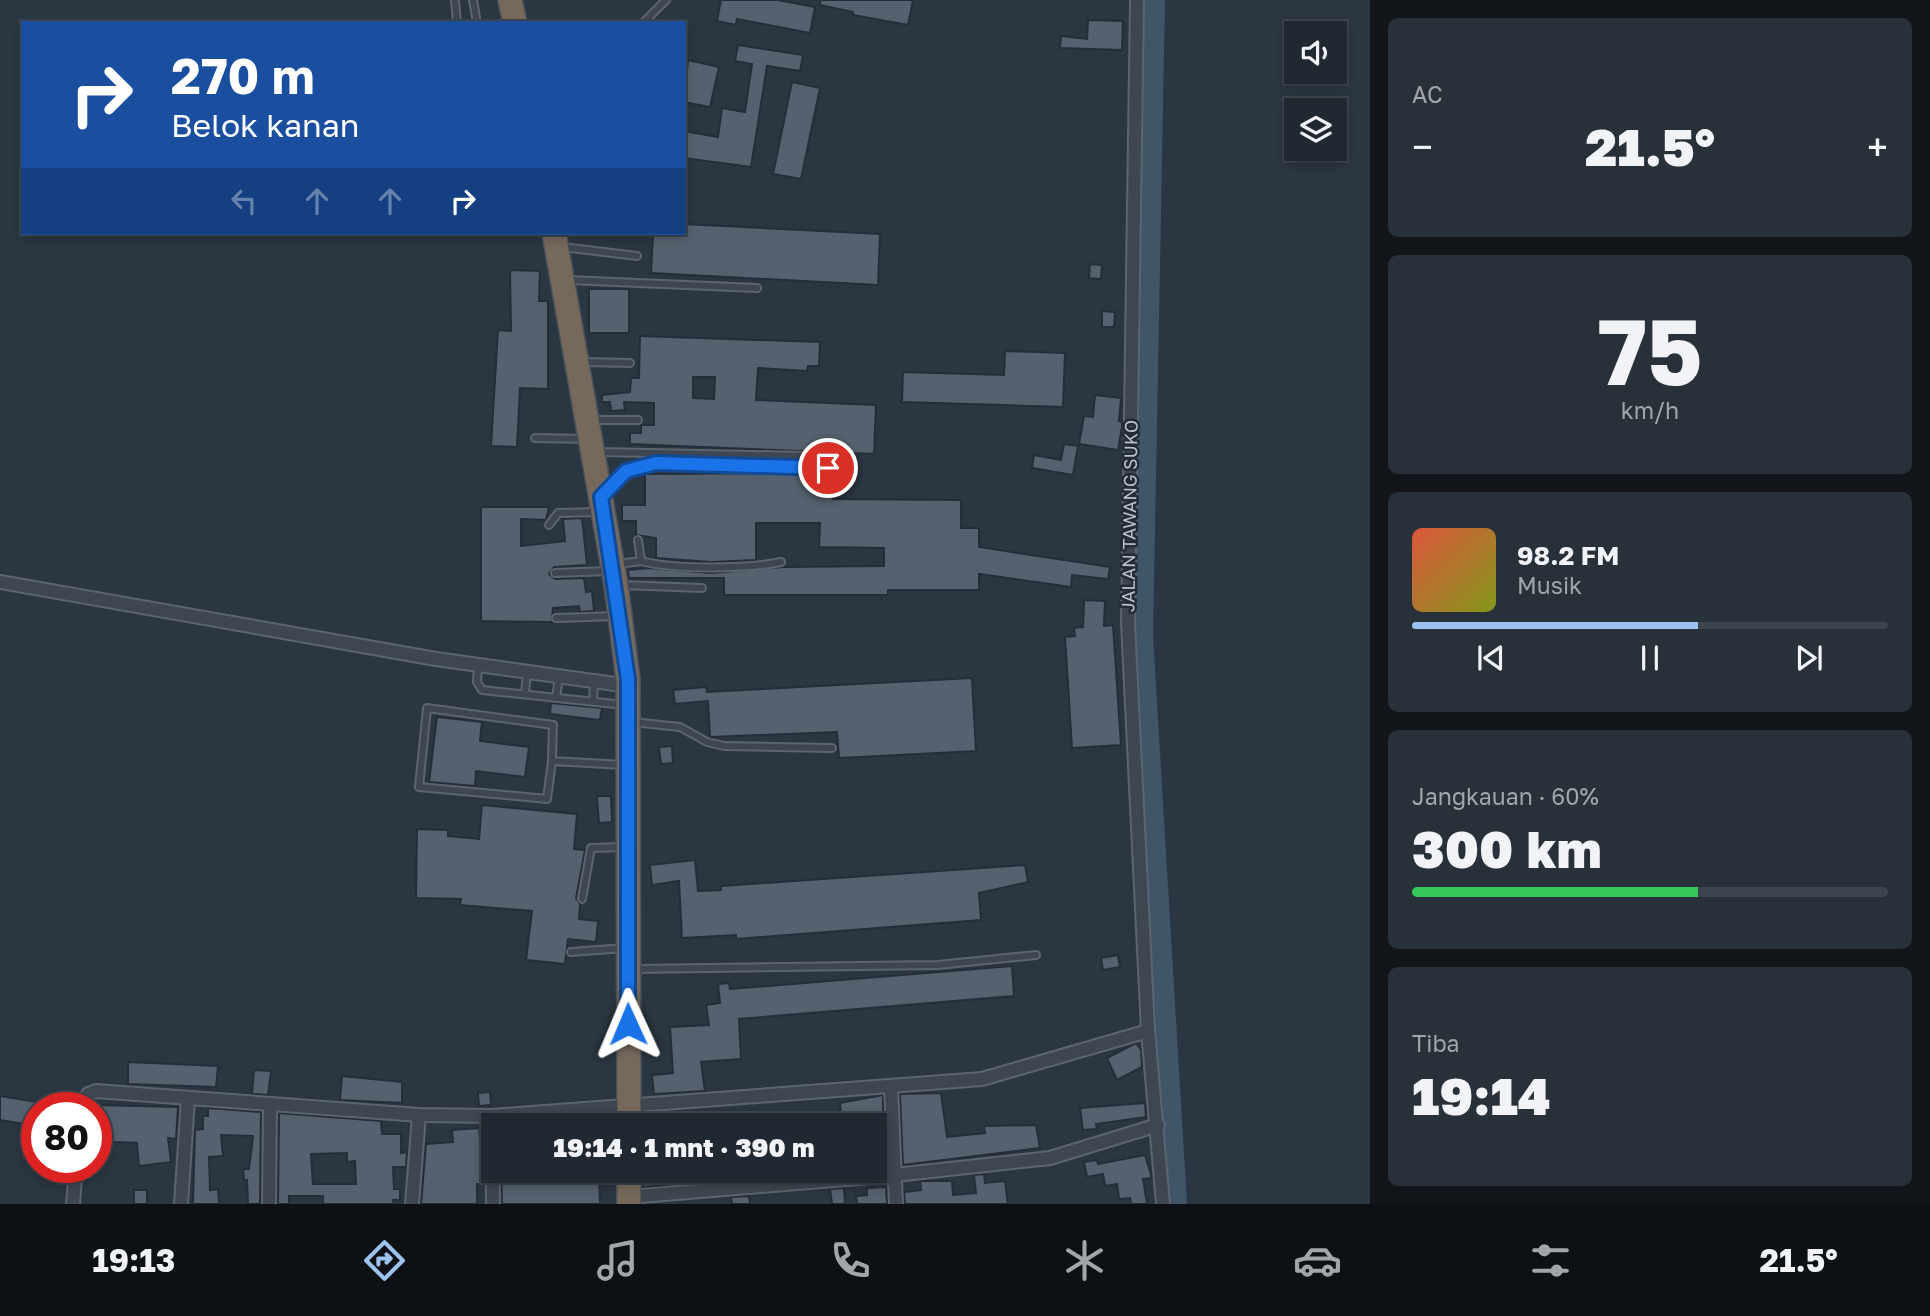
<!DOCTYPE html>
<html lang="id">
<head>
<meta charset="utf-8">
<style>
  :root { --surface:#202831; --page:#283039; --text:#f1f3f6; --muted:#a2a6ab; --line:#3d444d; --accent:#9cc3ef }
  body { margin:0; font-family:"Golos Text",sans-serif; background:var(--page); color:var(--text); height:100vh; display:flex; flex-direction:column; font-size:26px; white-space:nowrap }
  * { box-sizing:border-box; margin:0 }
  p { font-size:23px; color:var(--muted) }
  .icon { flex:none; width:38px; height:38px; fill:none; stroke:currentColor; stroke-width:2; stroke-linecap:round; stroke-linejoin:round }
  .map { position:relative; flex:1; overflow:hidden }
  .side { display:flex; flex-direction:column; gap:18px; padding:18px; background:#12161b; width:560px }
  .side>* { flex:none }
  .guide { position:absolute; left:21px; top:21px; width:665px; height:214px; border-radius:0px; box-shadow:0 4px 10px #0003,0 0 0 2px var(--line); background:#1a4fa0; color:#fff; overflow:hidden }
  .fabs { position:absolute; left:1284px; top:21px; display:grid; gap:14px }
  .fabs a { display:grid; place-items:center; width:63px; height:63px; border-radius:0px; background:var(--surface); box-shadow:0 4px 10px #0003,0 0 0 2px var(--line); font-size:35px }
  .speed { position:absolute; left:21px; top:1092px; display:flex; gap:14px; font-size:35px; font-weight:700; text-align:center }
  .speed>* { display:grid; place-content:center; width:91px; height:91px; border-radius:50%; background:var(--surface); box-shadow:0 4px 10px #0003,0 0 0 2px var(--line); line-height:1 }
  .speed .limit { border:10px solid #d22; background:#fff; color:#111 }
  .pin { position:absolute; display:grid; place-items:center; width:60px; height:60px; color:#fff; margin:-30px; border:4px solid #fff; border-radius:50%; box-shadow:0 2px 7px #0007 }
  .me { position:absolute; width:77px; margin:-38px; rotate:359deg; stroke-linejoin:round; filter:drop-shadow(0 0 5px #0008) }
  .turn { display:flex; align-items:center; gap:24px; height:147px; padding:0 35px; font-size:32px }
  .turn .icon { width:91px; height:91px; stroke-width:2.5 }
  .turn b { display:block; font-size:49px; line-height:60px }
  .lanes { display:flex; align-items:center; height:66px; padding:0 35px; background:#0003; justify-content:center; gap:35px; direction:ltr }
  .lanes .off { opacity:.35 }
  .big { font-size:52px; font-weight:800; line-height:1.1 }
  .side .card { flex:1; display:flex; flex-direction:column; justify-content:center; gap:10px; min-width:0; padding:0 24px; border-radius:10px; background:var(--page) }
  .side .dial { align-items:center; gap:0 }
  .dial b { font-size:91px; line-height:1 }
  .song { display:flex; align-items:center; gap:21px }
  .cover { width:84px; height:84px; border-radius:10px; background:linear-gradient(135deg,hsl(10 70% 55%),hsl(70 70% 35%)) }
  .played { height:7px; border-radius:4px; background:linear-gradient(90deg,var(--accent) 60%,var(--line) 60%) }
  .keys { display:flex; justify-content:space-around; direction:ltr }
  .heat { display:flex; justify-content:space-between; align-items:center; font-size:38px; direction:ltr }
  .charge { height:10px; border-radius:5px; background:linear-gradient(90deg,#34c759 60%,var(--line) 0) }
  .trip { position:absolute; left:481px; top:1113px; width:406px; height:70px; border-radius:0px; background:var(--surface); box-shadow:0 4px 10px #0003,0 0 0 2px var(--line); font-weight:800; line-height:70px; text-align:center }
  .tabs { display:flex; height:112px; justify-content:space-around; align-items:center; background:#0d1014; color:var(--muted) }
  .tabs .icon { width:49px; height:49px }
  .tabs .current { color:var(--accent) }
  .tabs b { font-size:32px; color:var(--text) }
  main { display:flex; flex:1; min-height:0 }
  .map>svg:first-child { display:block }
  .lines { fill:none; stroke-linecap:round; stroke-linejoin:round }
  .river { stroke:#415568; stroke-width:24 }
  .building { fill:#55616e; stroke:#252e38; stroke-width:2; fill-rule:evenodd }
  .lane-casing { stroke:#5c656e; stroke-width:10 }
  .street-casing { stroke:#5c656e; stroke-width:16 }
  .highway-casing { stroke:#49525b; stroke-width:26 }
  .lane { stroke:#3e4751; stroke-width:6 }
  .street { stroke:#3e4751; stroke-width:12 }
  .highway { stroke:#76695c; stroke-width:23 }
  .route-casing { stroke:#114b97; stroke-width:18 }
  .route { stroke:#1a73e8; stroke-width:12 }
  .labels { text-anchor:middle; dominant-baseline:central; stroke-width:5; stroke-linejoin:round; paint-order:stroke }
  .street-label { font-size:18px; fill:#bbc2cb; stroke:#222c36 }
</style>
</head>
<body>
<main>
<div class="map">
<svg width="1370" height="1204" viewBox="0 0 1370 1204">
  <rect width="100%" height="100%" fill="#2a3641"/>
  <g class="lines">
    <path class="river" d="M1153 0 1141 636 1175 1204"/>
  </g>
  <g class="building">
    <path d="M721 0H778L815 7 810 33 737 19 736 25 717 21Z"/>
    <path d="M820 0H913L908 25 853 15V12L820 5Z"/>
    <path d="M1088 20 1123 21 1122 50 1060 48 1061 36 1087 39Z"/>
    <path d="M738 45 803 55 800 71 767 66 751 167 684 158V131L718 137 722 108 745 112 752 64 735 61Z"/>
    <path d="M688 60 719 67 710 107 684 102Z"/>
    <path d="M792 82 820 88 801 179 773 174Z"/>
    <path d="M684 224 880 234 878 285 651 273 653 233H684Z"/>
    <path d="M1090 264 1102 265 1101 279 1089 278Z"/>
    <path d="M510 270 540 271 539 301H548V389L520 388 517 447 491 446 498 330 511 331Z"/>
    <rect x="589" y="289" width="40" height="44"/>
    <path d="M1102 311 1115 312 1114 327H1102Z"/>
    <path d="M640 336 820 342 819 366H808L807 371 758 368 756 400 876 405 874 454 630 444V433H641V425H654V403L624 402 625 410 611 411 610 402H602V395L630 392 631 378H639ZM693 377H715L714 399 693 398Z"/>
    <path d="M1005 351 1065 353 1063 407 902 402 903 372 1004 375Z"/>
    <path d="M1095 395 1121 398 1119 421 1122 422V427L1118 450 1079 444 1084 416 1093 417Z"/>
    <path d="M1064 444 1078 446 1073 475 1032 468 1034 455 1061 460Z"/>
    <path d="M803 473H833V499L961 500V528H979V547L1110 567 1108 579 1072 575 1071 587 979 574V590H888V595H724V578H629L628 570 648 568 711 573 784 567 884 566V548L819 547 820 523H756V560L711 562 656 558V538L636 535V521H622V505H645V474Z"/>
    <path d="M481 507H549L546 520 521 519V546L565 541 563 519 582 518 587 565 554 567 549 574 555 579 584 578 586 592 592 591 594 611 580 612 579 606 553 608 552 622 481 621Z"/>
    <path d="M1084 600 1105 601 1104 626 1113 625 1121 745 1072 748 1065 637 1075 636 1074 628 1083 627Z"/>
    <path d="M972 678 976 751 839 758 837 732 710 737 708 701 675 704 673 690 706 687 707 692Z"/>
    <path d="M551 703 602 708 600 720 550 714Z"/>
    <path d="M437 717 482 722 480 741 529 747 525 777 476 771 475 786 429 782Z"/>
    <path d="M672 746 673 763 661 764 659 747Z"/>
    <path d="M597 796H611L612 822 599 823Z"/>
    <path d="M482 805 577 814 574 849 585 850 576 898 580 904 579 919 598 921 596 942 568 939 565 964 526 960 532 911 460 905 461 899 416 898 417 829 448 830V836L479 839Z"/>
    <path d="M695 860 698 891 721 890V886L1025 865 1028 882 979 893 981 920 736 939V935L682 938 679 881 652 885 650 865Z"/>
    <path d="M1118 955 1120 967 1103 970 1101 958Z"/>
    <path d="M1012 966 1014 996 739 1019 741 1059 701 1062 705 1091 654 1094 652 1075 673 1073 670 1027 709 1025 706 1005 720 1003 718 984 729 983 730 989Z"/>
    <path d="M1136 1043 1141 1050 1142 1067 1117 1080 1107 1058Z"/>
    <path d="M128 1062 218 1066 216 1087 128 1084Z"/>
    <path d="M254 1070 271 1071 268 1095 252 1094Z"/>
    <path d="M342 1076 402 1082V1103L340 1100Z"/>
    <path d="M490 1092 491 1105 479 1106 478 1093Z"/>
    <path d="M941 1093 947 1137 985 1133 984 1126 1036 1125 1040 1148 903 1165 900 1094Z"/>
    <path d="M883 1095V1114L853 1117 854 1125H842L840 1103Z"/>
    <path d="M0 1096 37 1102V1126L0 1120Z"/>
    <path d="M1145 1103 1146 1117 1096 1124 1097 1129 1083 1130 1080 1108Z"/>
    <path d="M96 1105 178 1107 176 1139 168 1138 171 1162 139 1166 137 1143 96 1141Z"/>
    <path d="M208 1108 261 1112 260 1204H248L247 1180H244L243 1169H249L253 1136 221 1135 223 1156 209 1157 210 1190 218 1189 219 1204H193L195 1130 203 1129V1116H208Z"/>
    <path d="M725 1111 726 1125H712L710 1113Z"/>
    <path d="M279 1113 381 1121 382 1134H401V1153L407 1152 406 1167H393L394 1189H400V1200H393L394 1204H323V1196H289V1204H278ZM347 1153V1162L355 1161 356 1184H313L311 1154Z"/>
    <path d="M797 1114 798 1125H749V1118Z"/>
    <path d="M479 1128 484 1184H477V1204H421L426 1144 453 1142 452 1130Z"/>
    <path d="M875 1140H884L885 1161 875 1162Z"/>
    <path d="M1145 1155 1152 1178 1143 1179 1147 1204H1131L1130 1198 1119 1199 1117 1184 1105 1186 1103 1174 1087 1177 1084 1162 1097 1160 1098 1164Z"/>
    <path d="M501 1171H599L600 1204H502Z"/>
    <path d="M654 1171H777L778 1176 643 1187V1178L654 1176Z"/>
    <path d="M984 1174 985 1183 1005 1181 1008 1204H905L904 1192 921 1190 920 1181H952L953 1195 976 1193 974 1175Z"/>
    <path d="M886 1187 887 1204H857L856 1196 867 1195V1188Z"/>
    <path d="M844 1188 845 1204H832L830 1189Z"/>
    <rect x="134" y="1190" width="13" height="14"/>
    <path d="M749 1196 750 1204H732L731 1197Z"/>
  </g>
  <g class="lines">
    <g class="lane-casing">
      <g id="lane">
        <path d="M455 0 457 23"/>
        <path d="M473 0 477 23"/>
        <path d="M643 23 666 0"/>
        <path d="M562 247 637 256"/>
        <path d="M568 280 757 288"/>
        <path d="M582 362 630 363"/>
        <path d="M592 420H638"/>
        <path d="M535 438 585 439"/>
        <path d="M598 452 808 456"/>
        <path d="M607 490 626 471 656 463 828 468"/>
        <path d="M549 525 558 513 598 512"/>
        <path d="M641 561C675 570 747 569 781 562"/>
        <path d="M618 564 641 561 638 540"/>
        <path d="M555 573 609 571"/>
        <path d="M622 585 702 588"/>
        <path d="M556 618 617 616"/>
        <path d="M478 665 477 682 482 690 624 705"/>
        <path d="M525 694 527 672"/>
        <path d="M556 698 559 677"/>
        <path d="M593 702 594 681"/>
        <path d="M632 722 680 727 707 742 724 746 832 748"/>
        <path d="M552 761 547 799 419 787 427 708 553 725 552 761 624 765"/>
        <path d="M582 899 591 848 624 847"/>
        <path d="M571 952 625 948"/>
        <path d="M633 969 938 965 1036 955"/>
      </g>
    </g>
    <g class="street-casing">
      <g id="street">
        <path d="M1137 0 1128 623 1148 1031 1163 1204"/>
        <path d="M0 582 436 659 629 686"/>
        <path d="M891 1087 896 1204"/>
        <path d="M81 1108 88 1094 96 1091 419 1115 492 1116 982 1079 1148 1031"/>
        <path d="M492 1116 493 1204"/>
        <path d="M629 1197 895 1175 1050 1158 1158 1125"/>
        <path d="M73 1204 76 1167"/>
        <path d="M181 1204 188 1099"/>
        <path d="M269 1204 270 1104"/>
        <path d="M412 1204 419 1115"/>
      </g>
    </g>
    <g class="highway-casing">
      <g id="highway">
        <path d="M510 0 515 23"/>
        <path d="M554 233 616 585 628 679 629 1125"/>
        <path d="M629 1204V1171"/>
      </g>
    </g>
    <use href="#lane" class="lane"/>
    <use href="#street" class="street"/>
    <use href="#highway" class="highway"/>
  </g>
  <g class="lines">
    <g class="route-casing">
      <path id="route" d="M628 1024V679L601 497 626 471 656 463 828 468"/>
    </g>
    <use href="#route" class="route"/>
  </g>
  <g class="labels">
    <g class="street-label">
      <text transform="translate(1129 516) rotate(-89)">JALAN TAWANG SUKO</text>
    </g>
  </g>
</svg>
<div class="fabs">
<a><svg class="icon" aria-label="sound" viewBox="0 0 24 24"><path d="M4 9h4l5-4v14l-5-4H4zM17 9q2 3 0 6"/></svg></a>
<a><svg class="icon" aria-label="layers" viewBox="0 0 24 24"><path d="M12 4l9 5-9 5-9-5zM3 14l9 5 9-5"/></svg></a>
</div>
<div class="speed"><div class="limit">80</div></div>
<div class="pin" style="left:828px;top:468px;background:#d93025"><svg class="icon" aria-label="arrive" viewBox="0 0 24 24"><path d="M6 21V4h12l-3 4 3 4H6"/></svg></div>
<svg class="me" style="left:628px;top:1024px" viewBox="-20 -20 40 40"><path d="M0-17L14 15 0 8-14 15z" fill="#1a73e8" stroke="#fff" stroke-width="4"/></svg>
<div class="trip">19:14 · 1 mnt · 390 m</div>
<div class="guide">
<div class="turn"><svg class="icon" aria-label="right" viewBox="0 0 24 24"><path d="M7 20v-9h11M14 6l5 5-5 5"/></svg><div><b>270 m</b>Belok kanan</div></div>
<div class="lanes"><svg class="icon off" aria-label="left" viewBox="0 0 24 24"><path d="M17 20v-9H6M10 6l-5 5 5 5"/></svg><svg class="icon off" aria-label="ahead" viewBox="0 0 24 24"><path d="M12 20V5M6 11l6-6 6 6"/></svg><svg class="icon off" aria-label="ahead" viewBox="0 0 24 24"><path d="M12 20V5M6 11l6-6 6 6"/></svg><svg class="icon" aria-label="right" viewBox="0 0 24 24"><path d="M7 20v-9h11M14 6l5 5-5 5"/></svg></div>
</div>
</div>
<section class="side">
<div class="card"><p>AC</p>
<div class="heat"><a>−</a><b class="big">21.5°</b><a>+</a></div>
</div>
<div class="card dial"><b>75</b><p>km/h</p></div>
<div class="card">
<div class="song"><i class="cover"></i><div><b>98.2 FM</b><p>Musik</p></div></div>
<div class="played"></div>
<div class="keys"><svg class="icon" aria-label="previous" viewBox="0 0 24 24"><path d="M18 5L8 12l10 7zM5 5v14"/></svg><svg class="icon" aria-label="pause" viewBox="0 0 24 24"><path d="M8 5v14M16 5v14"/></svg><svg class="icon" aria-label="next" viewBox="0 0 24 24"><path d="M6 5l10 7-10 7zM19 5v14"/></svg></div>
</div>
<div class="card"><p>Jangkauan · 60%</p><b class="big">300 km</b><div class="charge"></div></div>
<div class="card"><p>Tiba</p><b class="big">19:14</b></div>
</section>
</main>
<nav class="tabs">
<b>19:13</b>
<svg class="icon current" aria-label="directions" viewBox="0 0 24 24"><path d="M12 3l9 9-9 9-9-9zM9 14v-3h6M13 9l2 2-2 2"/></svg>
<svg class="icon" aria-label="music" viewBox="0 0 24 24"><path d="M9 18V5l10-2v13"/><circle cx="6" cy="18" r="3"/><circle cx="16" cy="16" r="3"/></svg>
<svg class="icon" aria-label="phone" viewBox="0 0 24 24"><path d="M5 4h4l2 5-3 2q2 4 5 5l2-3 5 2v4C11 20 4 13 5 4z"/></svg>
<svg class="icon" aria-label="climate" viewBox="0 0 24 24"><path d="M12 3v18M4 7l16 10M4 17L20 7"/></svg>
<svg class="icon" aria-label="car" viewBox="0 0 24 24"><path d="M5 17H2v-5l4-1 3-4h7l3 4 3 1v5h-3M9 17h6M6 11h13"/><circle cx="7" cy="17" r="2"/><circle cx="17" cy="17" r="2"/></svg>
<svg class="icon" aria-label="filters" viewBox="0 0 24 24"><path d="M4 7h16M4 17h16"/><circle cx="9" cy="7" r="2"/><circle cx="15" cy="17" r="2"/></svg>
<b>21.5°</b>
</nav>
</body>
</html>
